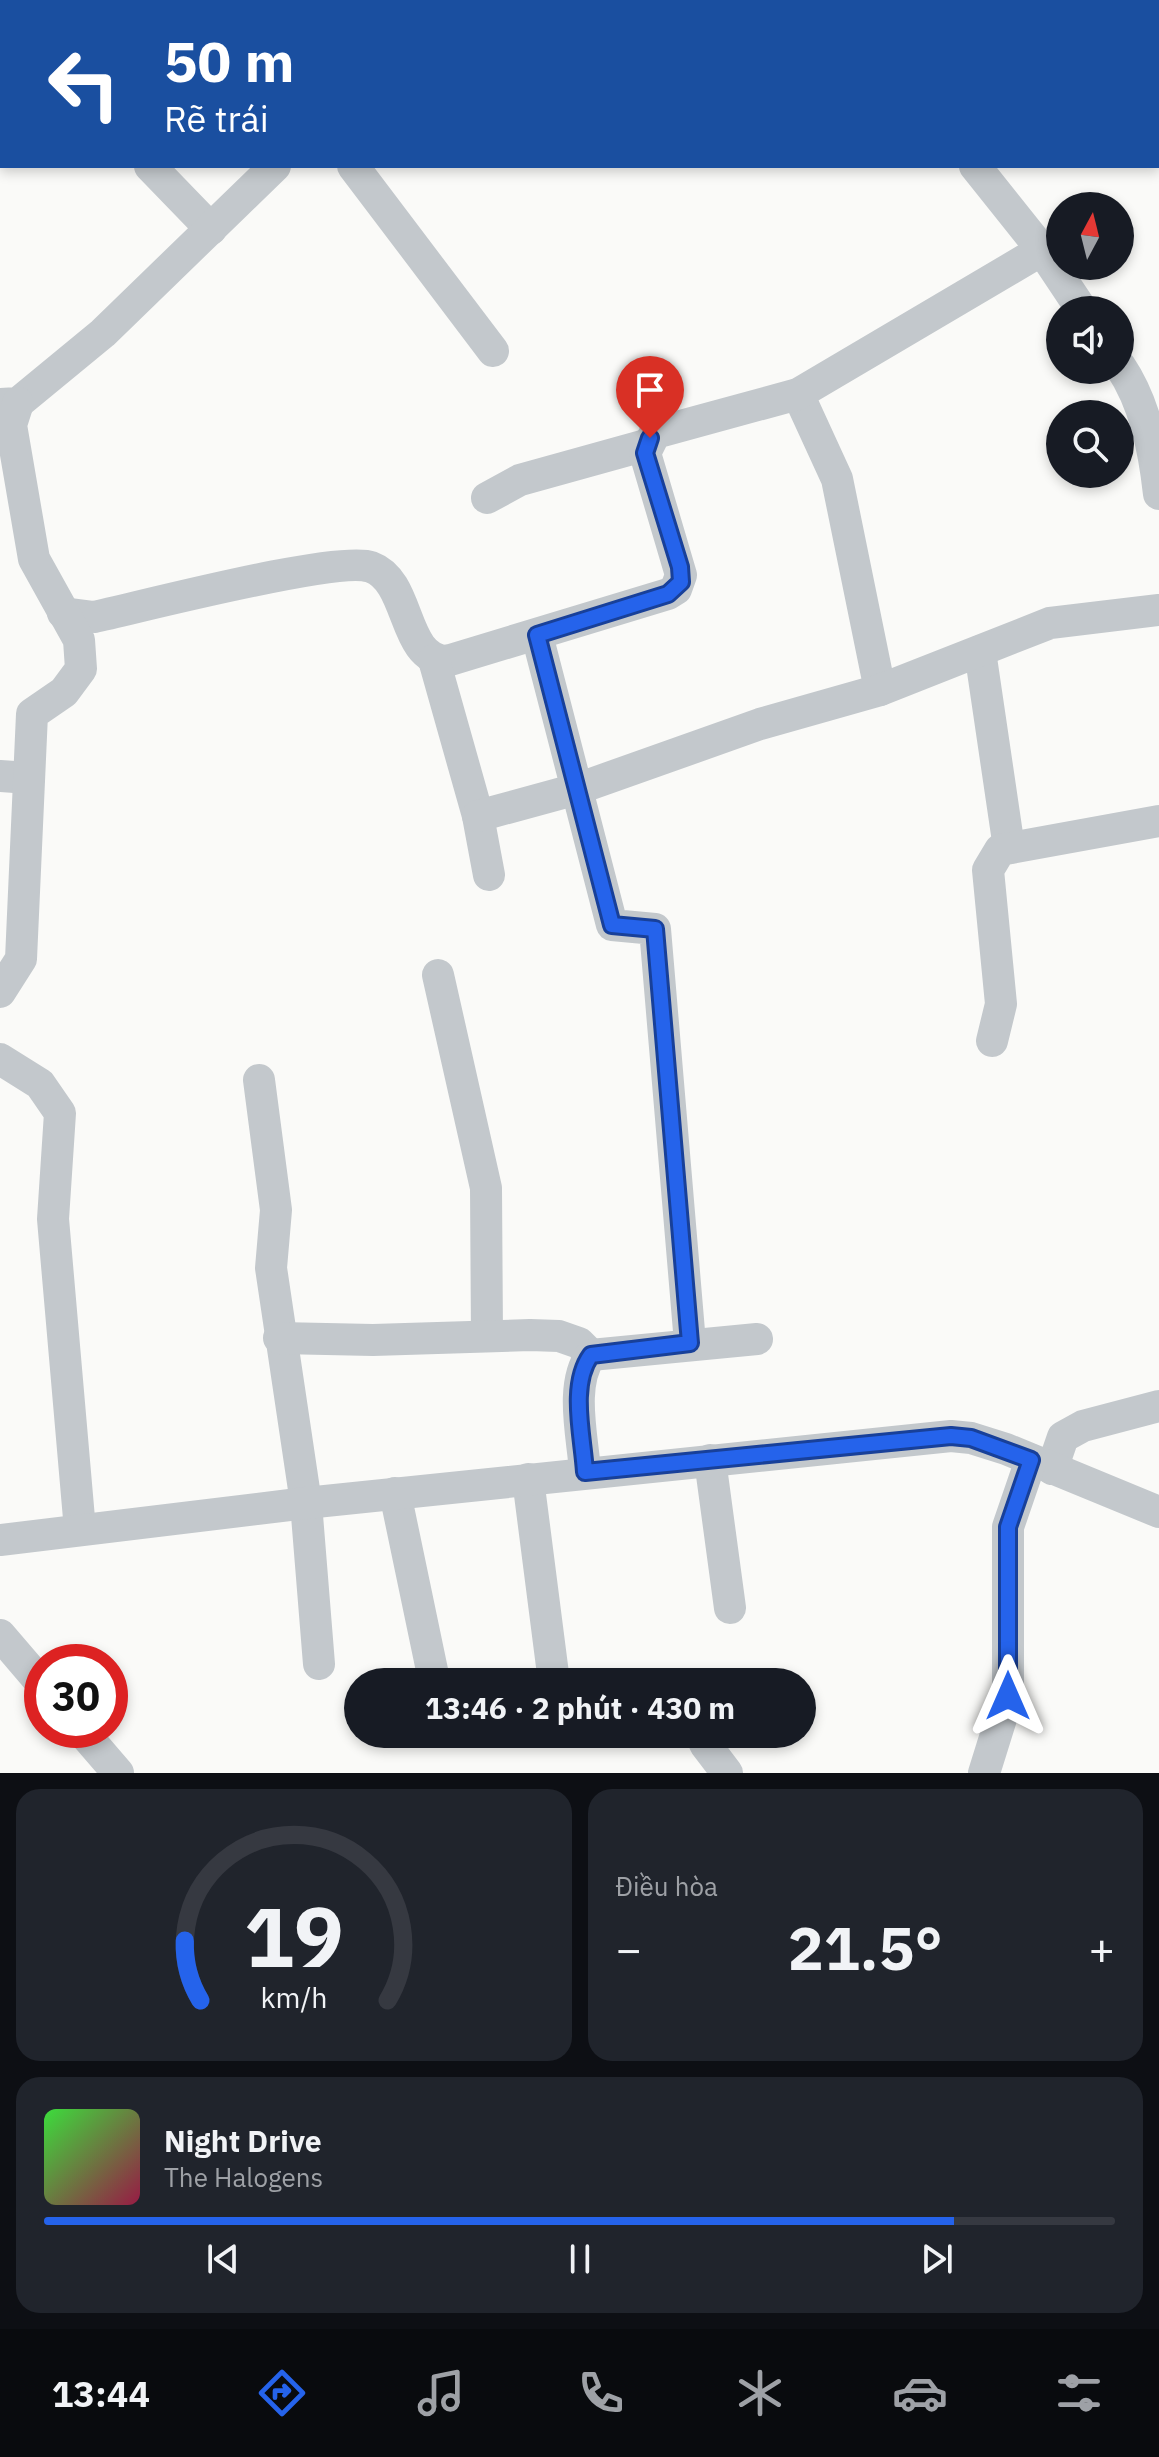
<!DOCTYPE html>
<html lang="vi">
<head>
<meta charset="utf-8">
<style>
  :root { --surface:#171b24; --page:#20242c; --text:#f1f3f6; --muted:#9ea1a6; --line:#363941; --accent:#2563eb }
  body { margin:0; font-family:"IBM Plex Sans",sans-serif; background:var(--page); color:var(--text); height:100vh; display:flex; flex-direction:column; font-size:30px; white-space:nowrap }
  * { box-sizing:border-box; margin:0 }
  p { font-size:26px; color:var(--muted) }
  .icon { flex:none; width:44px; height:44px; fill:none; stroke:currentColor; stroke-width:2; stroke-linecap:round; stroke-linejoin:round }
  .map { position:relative; height:1773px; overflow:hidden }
  .drawer { display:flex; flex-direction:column; gap:16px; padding:16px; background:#0d0f14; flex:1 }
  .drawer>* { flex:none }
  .top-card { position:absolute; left:0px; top:0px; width:1160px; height:168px; box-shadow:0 4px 12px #0003; background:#1a4fa0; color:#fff; overflow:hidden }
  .needle { width:52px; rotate:7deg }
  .controls { position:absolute; left:1046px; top:192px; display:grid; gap:16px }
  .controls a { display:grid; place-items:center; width:88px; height:88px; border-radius:50%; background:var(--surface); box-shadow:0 4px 12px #0003; font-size:40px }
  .speed { position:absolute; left:24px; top:1644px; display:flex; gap:16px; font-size:40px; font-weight:700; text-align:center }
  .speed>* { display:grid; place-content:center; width:104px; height:104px; border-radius:50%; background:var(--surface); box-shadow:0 4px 12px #0003; line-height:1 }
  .speed .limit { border:12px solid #d22; background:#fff; color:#111 }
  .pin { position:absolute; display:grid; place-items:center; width:68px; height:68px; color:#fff; margin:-82px -34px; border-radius:50% 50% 50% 0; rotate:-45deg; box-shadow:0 0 8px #0007 }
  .pin .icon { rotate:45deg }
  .me { position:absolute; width:88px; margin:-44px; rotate:0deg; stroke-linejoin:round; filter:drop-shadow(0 0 6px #0008) }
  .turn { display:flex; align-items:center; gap:28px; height:168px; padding:0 32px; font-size:36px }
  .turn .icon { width:104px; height:104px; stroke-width:2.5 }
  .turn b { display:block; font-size:56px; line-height:68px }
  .big { font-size:60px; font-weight:700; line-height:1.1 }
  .drawer .card { flex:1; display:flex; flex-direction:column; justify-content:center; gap:12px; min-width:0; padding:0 28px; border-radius:24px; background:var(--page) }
  .drawer .dial { align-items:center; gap:0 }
  .dial svg { height:208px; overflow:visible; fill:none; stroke:var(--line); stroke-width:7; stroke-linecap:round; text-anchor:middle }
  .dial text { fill:var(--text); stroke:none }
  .song { display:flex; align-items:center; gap:24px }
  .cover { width:96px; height:96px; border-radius:12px; background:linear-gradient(135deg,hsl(120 70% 55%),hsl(340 70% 35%)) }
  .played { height:8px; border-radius:4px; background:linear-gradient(90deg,var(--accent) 85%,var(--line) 85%) }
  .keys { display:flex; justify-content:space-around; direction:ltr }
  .heat { display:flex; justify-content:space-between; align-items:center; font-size:44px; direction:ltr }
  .drawer .tiles { flex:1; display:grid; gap:16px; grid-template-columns:1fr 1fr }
  .card:last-child { grid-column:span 2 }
  .trip { position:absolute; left:344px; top:1668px; width:472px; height:80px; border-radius:40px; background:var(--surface); box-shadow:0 4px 12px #0003; font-weight:700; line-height:80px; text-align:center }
  .dock { display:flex; height:128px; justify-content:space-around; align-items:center; background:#090b0e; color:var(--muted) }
  .dock .icon { width:56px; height:56px }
  .dock .current { color:var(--accent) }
  .dock b { font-size:36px; color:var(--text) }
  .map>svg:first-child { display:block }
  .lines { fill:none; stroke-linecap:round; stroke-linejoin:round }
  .minor { stroke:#c3c8cc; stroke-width:32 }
  .route-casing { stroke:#184099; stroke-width:20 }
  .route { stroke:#2563eb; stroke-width:14 }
</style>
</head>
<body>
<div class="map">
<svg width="1159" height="1773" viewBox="0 0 1159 1773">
  <rect width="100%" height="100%" fill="#fafaf8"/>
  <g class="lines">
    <g class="minor">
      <path d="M312 0 314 2"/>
      <path d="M610 0 611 2"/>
      <path d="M840 0 842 2"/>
      <path d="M421 2 423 0"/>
      <path d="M0 9 2 11"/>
      <path d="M150 166 211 229"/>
      <path d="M353 166 493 351"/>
      <path d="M975 166 1042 250 1082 310"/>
      <path d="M1120 366C1145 403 1154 449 1159 494"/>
      <path d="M798 394 837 479 880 690"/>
      <path d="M0 404 18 403 103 333 275 166"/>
      <path d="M487 498 520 480 646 445"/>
      <path d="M63 613 94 617C141 607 338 555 371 567 412 582 401 659 447 661L668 594 676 589 681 575 645 453 655 433 798 394 1042 250"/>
      <path d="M537 635 612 925 655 929 690 1343"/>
      <path d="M980 651 1009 848"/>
      <path d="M434 660 478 816 489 875"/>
      <path d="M0 776 29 778"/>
      <path d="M478 816 577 789 760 724 880 690 1050 623 1159 610"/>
      <path d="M438 975 486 1188 487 1336"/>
      <path d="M0 992 21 959 32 714 64 692 81 669 79 640 34 559 11 425 18 403"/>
      <path d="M992 1041 1001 1004 988 870 1000 850 1159 821"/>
      <path d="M0 1059 40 1084 60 1113 53 1219 80 1530"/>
      <path d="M259 1080 276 1210 271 1268 306 1503 319 1664"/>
      <path d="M279 1338 373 1340 530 1335 559 1336 579 1343 591 1355"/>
      <path d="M710 1460 730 1608"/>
      <path d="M1052 1469 1063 1437 1083 1426 1159 1406"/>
      <path d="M585 1472C583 1438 569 1385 591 1355L757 1339"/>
      <path d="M528 1479 553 1674"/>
      <path d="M395 1493 433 1675"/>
      <path d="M0 1540 306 1503 951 1436 971 1438 1006 1449 1159 1512"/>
      <path d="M0 1635 42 1684"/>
      <path d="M81 1730 118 1773"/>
      <path d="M705 1744 727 1773"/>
      <path d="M984 1773 1008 1696V1527L1031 1460"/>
    </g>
  </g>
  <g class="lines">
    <g class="route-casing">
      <path id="route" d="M650 438 645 453 680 567 681 582 668 594 537 635 612 925 655 929 690 1343 591 1355C569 1385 583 1437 585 1472L951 1436 971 1438 1031 1460 1008 1527V1696"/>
    </g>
    <use href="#route" class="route"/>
  </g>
</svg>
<div class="controls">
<a><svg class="needle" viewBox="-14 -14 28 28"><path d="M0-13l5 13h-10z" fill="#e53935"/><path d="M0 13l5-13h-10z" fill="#9ea1a6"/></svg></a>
<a><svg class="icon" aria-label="sound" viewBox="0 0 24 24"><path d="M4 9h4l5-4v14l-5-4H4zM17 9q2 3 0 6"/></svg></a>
<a><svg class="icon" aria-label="search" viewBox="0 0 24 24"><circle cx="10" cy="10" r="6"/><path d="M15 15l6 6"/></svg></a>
</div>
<div class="speed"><div class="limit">30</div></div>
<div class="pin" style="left:650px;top:438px;background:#d93025"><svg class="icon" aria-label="arrive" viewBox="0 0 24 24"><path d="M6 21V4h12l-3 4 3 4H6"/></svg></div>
<svg class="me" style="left:1008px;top:1696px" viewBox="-20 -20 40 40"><path d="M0-17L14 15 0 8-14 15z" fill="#2563eb" stroke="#fff" stroke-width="4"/></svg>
<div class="trip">13:46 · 2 phút · 430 m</div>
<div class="top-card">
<div class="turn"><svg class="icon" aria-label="left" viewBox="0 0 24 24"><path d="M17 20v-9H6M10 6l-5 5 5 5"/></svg><div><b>50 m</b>Rẽ trái</div></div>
</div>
</div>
<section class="drawer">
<div class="tiles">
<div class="card dial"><svg viewBox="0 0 100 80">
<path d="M14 69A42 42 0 1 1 86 69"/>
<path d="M14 69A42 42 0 0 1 8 46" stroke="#2563eb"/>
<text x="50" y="56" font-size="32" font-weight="700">19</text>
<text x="50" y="72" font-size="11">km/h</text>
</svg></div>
<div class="card"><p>Điều hòa</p>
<div class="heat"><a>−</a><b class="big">21.5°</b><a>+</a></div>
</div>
<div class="card">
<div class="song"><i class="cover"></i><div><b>Night Drive</b><p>The Halogens</p></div></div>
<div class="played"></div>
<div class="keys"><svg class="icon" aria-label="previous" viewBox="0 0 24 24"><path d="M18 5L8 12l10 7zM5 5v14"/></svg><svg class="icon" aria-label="pause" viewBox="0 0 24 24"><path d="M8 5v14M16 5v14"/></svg><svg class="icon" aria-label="next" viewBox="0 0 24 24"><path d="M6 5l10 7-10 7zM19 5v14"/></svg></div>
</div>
</div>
</section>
<nav class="dock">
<b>13:44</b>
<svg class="icon current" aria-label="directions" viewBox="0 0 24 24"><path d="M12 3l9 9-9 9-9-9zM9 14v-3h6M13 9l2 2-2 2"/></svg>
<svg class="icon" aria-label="music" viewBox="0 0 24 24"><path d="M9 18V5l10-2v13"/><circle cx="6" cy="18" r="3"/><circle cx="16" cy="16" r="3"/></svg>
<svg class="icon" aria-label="phone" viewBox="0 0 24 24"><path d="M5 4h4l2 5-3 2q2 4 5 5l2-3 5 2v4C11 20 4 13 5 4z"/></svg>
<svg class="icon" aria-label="climate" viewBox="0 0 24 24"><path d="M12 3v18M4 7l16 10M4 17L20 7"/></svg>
<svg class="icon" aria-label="car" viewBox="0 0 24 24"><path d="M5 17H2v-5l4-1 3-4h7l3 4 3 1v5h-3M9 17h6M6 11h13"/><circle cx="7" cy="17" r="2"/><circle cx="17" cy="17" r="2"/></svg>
<svg class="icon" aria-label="filters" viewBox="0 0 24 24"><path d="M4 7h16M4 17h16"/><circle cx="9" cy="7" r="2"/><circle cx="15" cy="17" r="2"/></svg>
</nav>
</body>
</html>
